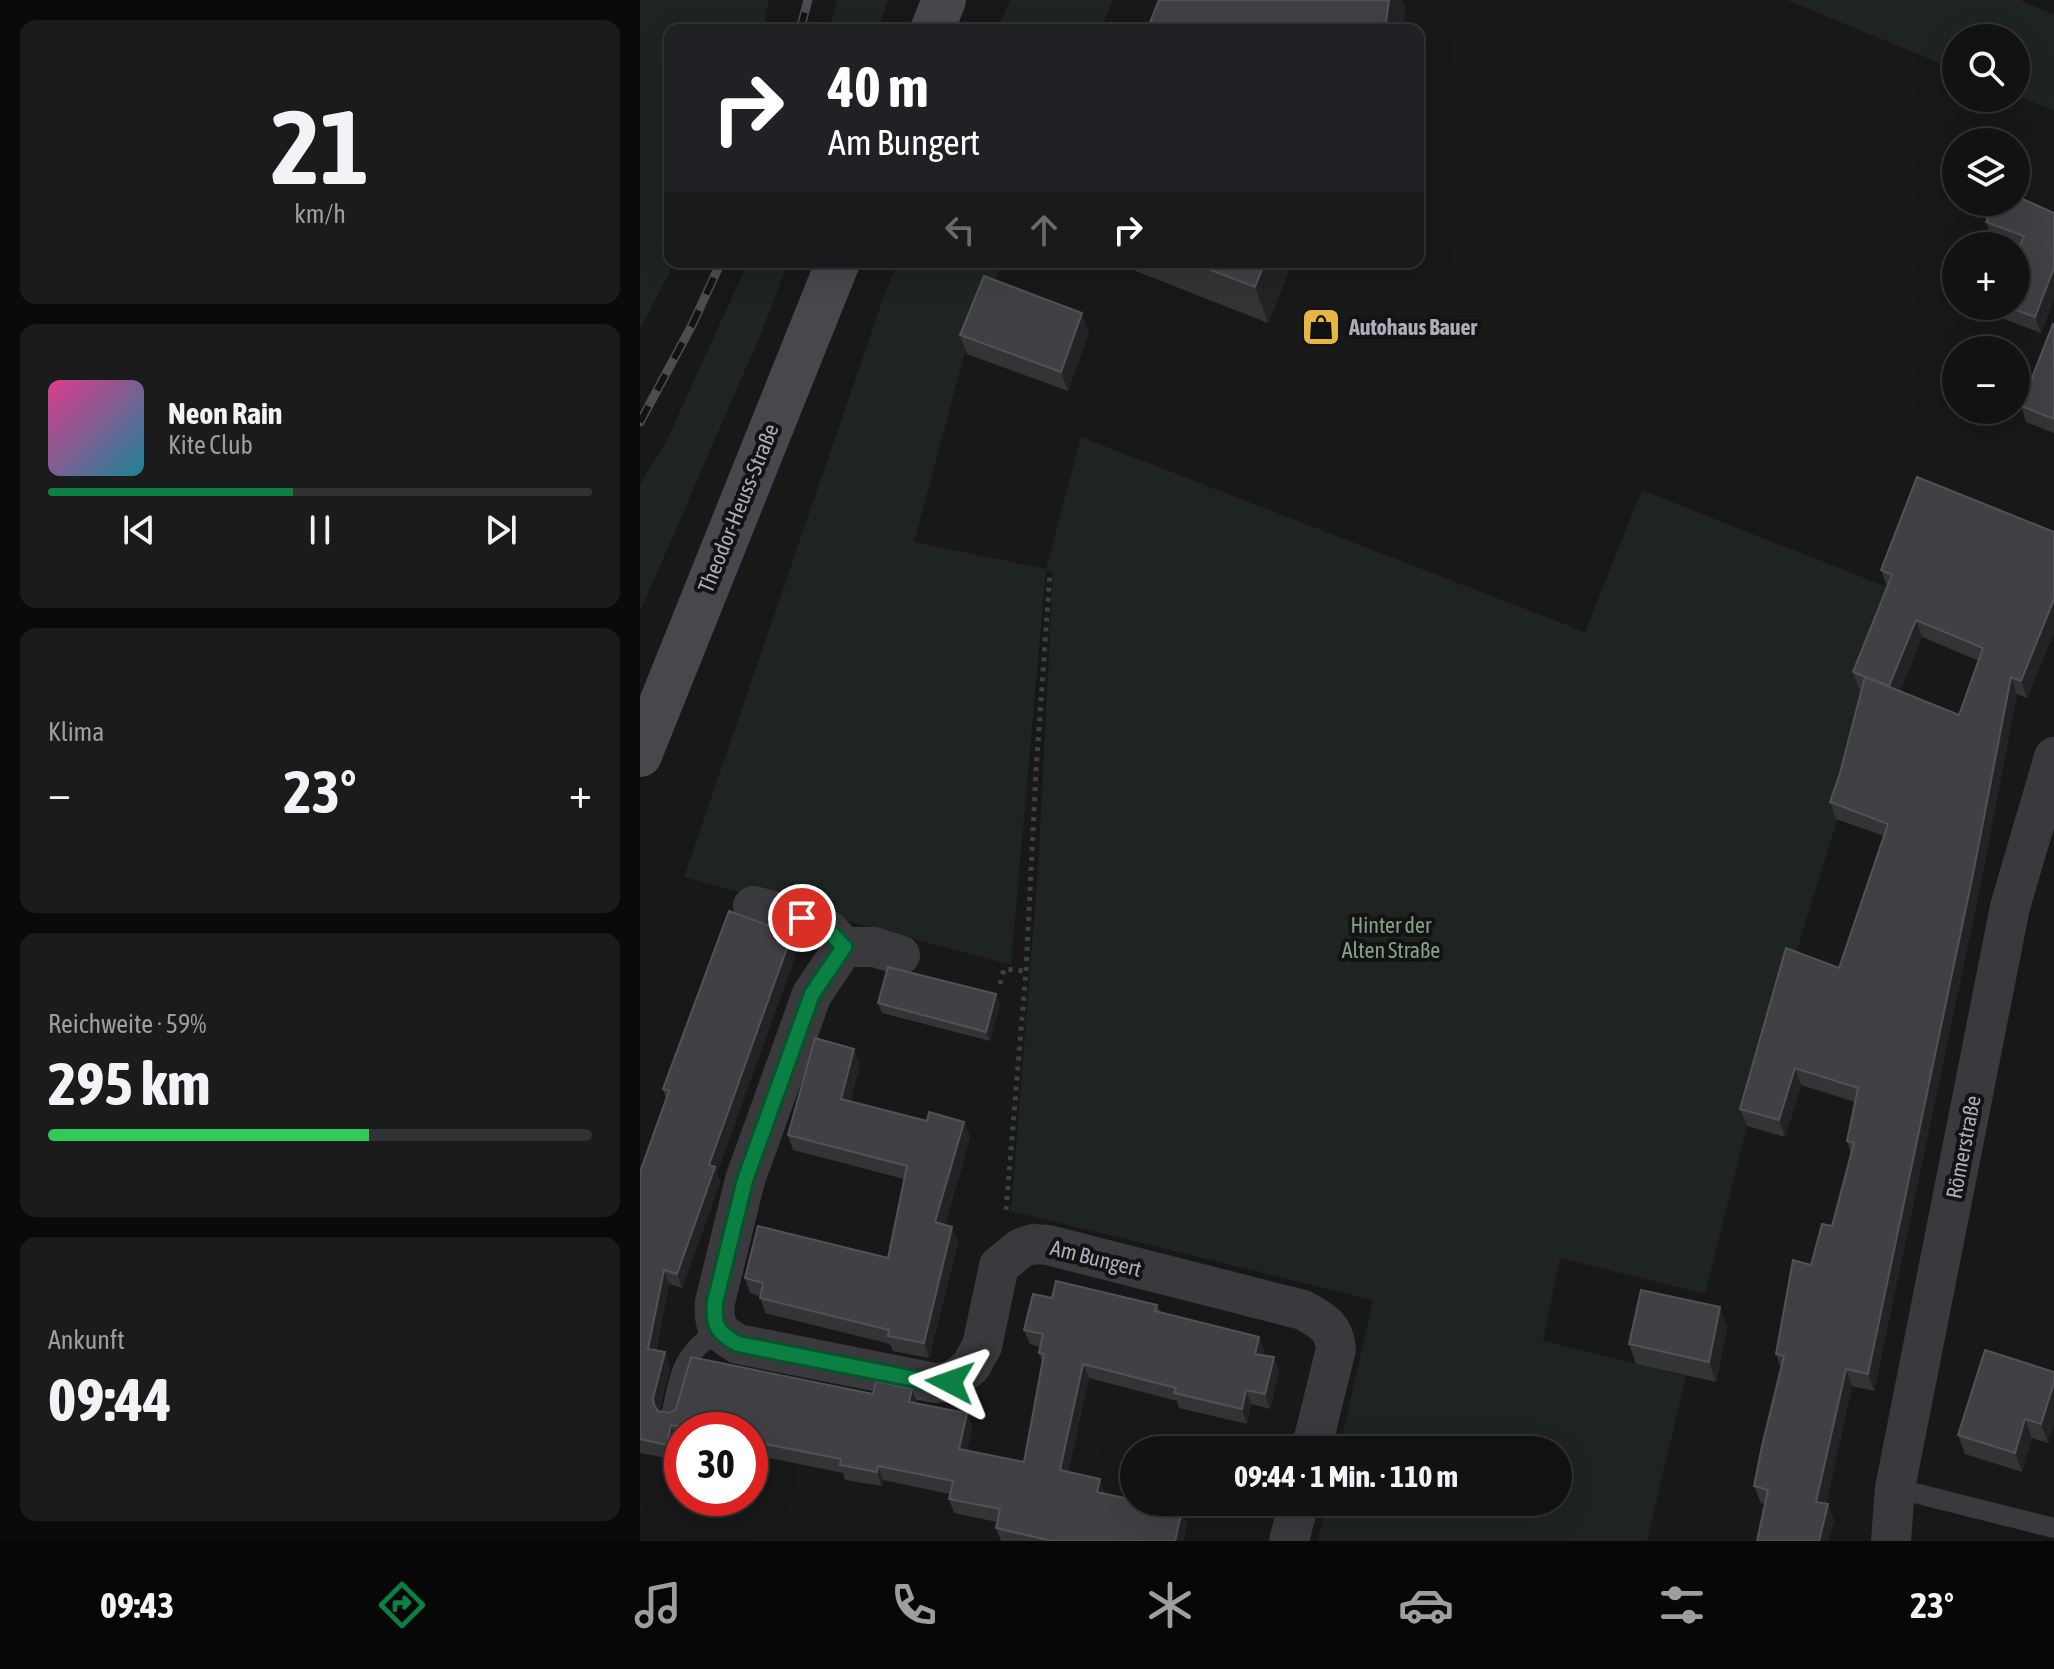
<!DOCTYPE html>
<html lang="de">
<head>
<meta charset="utf-8">
<style>
  :root { --surface:#121213; --page:#1b1b1c; --text:#f1f3f6; --muted:#9c9ea0; --line:#313233; --accent:#0b8043 }
  body { margin:0; font-family:"Asap Condensed",sans-serif; background:var(--page); color:var(--text); height:100vh; display:flex; flex-direction:column; font-size:30px; white-space:nowrap }
  * { box-sizing:border-box; margin:0 }
  p { font-size:26px; color:var(--muted) }
  .icon { flex:none; width:44px; height:44px; fill:none; stroke:currentColor; stroke-width:2; stroke-linecap:round; stroke-linejoin:round }
  .map { position:relative; flex:1; overflow:hidden }
  .side { display:flex; flex-direction:column; gap:20px; padding:20px; background:#0a0a0a; width:640px }
  .side>* { flex:none }
  .guide { position:absolute; left:24px; top:24px; width:760px; height:244px; border-radius:16px; box-shadow:0 8px 32px #0002,0 0 0 2px var(--line); background:#202124; color:#fff; overflow:hidden }
  .fabs { position:absolute; left:1302px; top:24px; display:grid; gap:16px }
  .fabs a { display:grid; place-items:center; width:88px; height:88px; border-radius:50%; background:var(--surface); box-shadow:0 8px 32px #0002,0 0 0 2px var(--line); font-size:40px }
  .speed { position:absolute; left:24px; top:1412px; display:flex; gap:16px; font-size:40px; font-weight:700; text-align:center }
  .speed>* { display:grid; place-content:center; width:104px; height:104px; border-radius:50%; background:var(--surface); box-shadow:0 8px 32px #0002,0 0 0 2px var(--line); line-height:1 }
  .speed .limit { border:12px solid #d22; background:#fff; color:#111 }
  .pin { position:absolute; display:grid; place-items:center; width:68px; height:68px; color:#fff; margin:-34px; border:4px solid #fff; border-radius:50%; box-shadow:0 2px 8px #0007 }
  .me { position:absolute; width:88px; margin:-44px; rotate:274deg; stroke-linejoin:round; filter:drop-shadow(0 0 6px #0008) }
  .turn { display:flex; align-items:center; gap:28px; height:168px; padding:0 32px; font-size:36px }
  .turn .icon { width:104px; height:104px; stroke-width:2.5 }
  .turn b { display:block; font-size:56px; line-height:68px }
  .lanes { display:flex; align-items:center; height:76px; padding:0 32px; background:#0003; justify-content:center; gap:40px; direction:ltr }
  .lanes .off { opacity:.35 }
  .big { font-size:60px; font-weight:700; line-height:1.1 }
  .side .widget { flex:1; display:flex; flex-direction:column; justify-content:center; gap:12px; min-width:0; padding:0 28px; border-radius:16px; background:var(--page) }
  .side .dial { align-items:center; gap:0 }
  .dial b { font-size:104px; line-height:1 }
  .song { display:flex; align-items:center; gap:24px }
  .cover { width:96px; height:96px; border-radius:12px; background:linear-gradient(135deg,hsl(330 70% 55%),hsl(190 70% 35%)) }
  .played { height:8px; border-radius:4px; background:linear-gradient(90deg,var(--accent) 45%,var(--line) 45%) }
  .keys { display:flex; justify-content:space-around; direction:ltr }
  .heat { display:flex; justify-content:space-between; align-items:center; font-size:44px; direction:ltr }
  .charge { height:12px; border-radius:6px; background:linear-gradient(90deg,#34c759 59%,var(--line) 0) }
  .trip { position:absolute; left:480px; top:1436px; width:452px; height:80px; border-radius:40px; background:var(--surface); box-shadow:0 8px 32px #0002,0 0 0 2px var(--line); font-weight:700; line-height:80px; text-align:center }
  .tabs { display:flex; height:128px; justify-content:space-around; align-items:center; background:#070708; color:var(--muted) }
  .tabs .icon { width:56px; height:56px }
  .tabs .selected { color:var(--accent) }
  .tabs b { font-size:36px; color:var(--text) }
  main { display:flex; flex:1; min-height:0 }
  .map>svg:first-child { display:block }
  .green { fill:#1e241f }
  .lines { fill:none; stroke-linecap:round; stroke-linejoin:round }
  .path { stroke:#3f4045; stroke-width:5; stroke-dasharray:4 6; stroke-linecap:butt }
  .service { stroke:#39393e; stroke-width:20 }
  .minor { stroke:#39393e; stroke-width:40 }
  .secondary { stroke:#47484e; stroke-width:44 }
  .rail-casing { stroke:#4c4d53; stroke-width:9 }
  .rail { stroke:#131314; stroke-width:6; stroke-dasharray:18; stroke-linecap:butt }
  .wall { fill:#343437; fill-rule:evenodd }
  .shaded-wall { fill:#232325 }
  .building { fill:#414145; stroke:#515257; stroke-width:2 }
  .route-casing { stroke:#07532c; stroke-width:20 }
  .route { stroke:#0b8043; stroke-width:14 }
  .labels { text-anchor:middle; dominant-baseline:central; stroke-width:8; stroke-linejoin:round; paint-order:stroke }
  .poi-label { font-size:22px; font-weight:bold; fill:#abaeb8; stroke:#131314; text-anchor:start }
  .street-label { font-size:22px; fill:#abaeb8; stroke:#131314 }
  .park-label { font-size:22px; fill:#83a286; stroke:#131314 }
</style>
</head>
<body>
<main>
<section class="side">
<div class="widget dial"><b>21</b><p>km/h</p></div>
<div class="widget">
<div class="song"><i class="cover"></i><div><b>Neon Rain</b><p>Kite Club</p></div></div>
<div class="played"></div>
<div class="keys"><svg class="icon" aria-label="previous" viewBox="0 0 24 24"><path d="M18 5L8 12l10 7zM5 5v14"/></svg><svg class="icon" aria-label="pause" viewBox="0 0 24 24"><path d="M8 5v14M16 5v14"/></svg><svg class="icon" aria-label="next" viewBox="0 0 24 24"><path d="M6 5l10 7-10 7zM19 5v14"/></svg></div>
</div>
<div class="widget"><p>Klima</p>
<div class="heat"><a>−</a><b class="big">23°</b><a>+</a></div>
</div>
<div class="widget"><p>Reichweite · 59%</p><b class="big">295 km</b><div class="charge"></div></div>
<div class="widget"><p>Ankunft</p><b class="big">09:44</b></div>
</section>
<div class="map">
<svg width="1414" height="1541" viewBox="0 0 1414 1541">
  <rect width="100%" height="100%" fill="#181819"/>
  <g class="green">
    <path d="M0 0H129L123 30H30V262H35L0 329Z"/>
    <path d="M197 0H248L237 30H189Z"/>
    <path d="M370 0H473L460 30H357Z"/>
    <path d="M1147 0H1380L1414 15V111L1376 95V38H1316V70Z"/>
    <path d="M108 262H148L122 331 0 612V484L26 442Z"/>
    <path d="M258 262H363L325 352 274 542 406 569 441 437 945 632 1002 490 1247 587 1219 688 1232 694 1207 788 1147 982 1107 1126 1065 1294 920 1258 903 1341 1046 1376 1007 1541H678L687 1502H918V1450H699L733 1300 371 1211 398 869 413 572 406 570 371 965 44 877 245 293Z"/>
  </g>
  <g class="lines">
    <g class="path">
      <path d="M360 984 364 969 386 971"/>
      <path d="M366 1210 386 971 396 771 410 573"/>
    </g>
    <g class="service">
      <path d="M31 1415C41 1372 40 1357 78 1330"/>
      <path d="M1255 1488 1414 1528"/>
    </g>
    <g class="minor">
      <path d="M113 906 162 918 188 930 204 947"/>
      <path d="M260 955 234 947H204L172 994 105 1180 75 1302C73 1325 77 1332 98 1344L295 1383 310 1382 319 1376 331 1366 342 1346 359 1266 381 1248 393 1244 408 1245 663 1310C682 1321 694 1326 696 1349L671 1450"/>
      <path d="M649 1541 659 1502"/>
      <path d="M1251 1541 1255 1488 1370 907 1414 757"/>
    </g>
    <g class="secondary">
      <path d="M292 30 304 0"/>
      <path d="M0 755 198 262"/>
    </g>
    <g class="rail-casing">
      <g id="rail">
        <path d="M160 30 168 0"/>
        <path d="M0 422 52 325 81 262"/>
      </g>
    </g>
    <use href="#rail" class="rail"/>
  </g>
  <g class="wall">
    <path d="M1414 213V299L1401 333 1364 319 1359 306H1376L1379 248 1352 238 1346 222Z"/>
    <path d="M473 262H652L628 323Z"/>
    <path d="M1414 325V433L1386 422 1381 406Z"/>
    <path d="M449 332 428 391 327 354 320 335Z"/>
    <path d="M1414 532V632L1387 698 1377 694 1339 891 1234 1391 1212 1386 1186 1504H1188L1194 1521 1121 1503 1114 1486 1141 1368 1136 1354 1171 1265 1192 1226 1211 1153 1207 1141 1215 1102 1161 1085 1145 1137 1107 1126 1100 1109 1199 968 1244 836 1196 819 1190 802 1200 773 1222 690 1219 689 1213 672 1247 587 1241 570ZM1282 637 1339 661 1319 715 1260 691Z"/>
    <path d="M152 934 158 948 77 1173 80 1182 42 1288 29 1284 16 1351 25 1352 30 1367 19 1411 29 1413 277 1403 327 1413 332 1427 327 1450 384 1462 403 1364 399 1353 400 1347 390 1344 384 1330 412 1298 517 1305 520 1312 625 1351 623 1355 634 1357 639 1372 630 1409 611 1404 607 1424 539 1408 537 1401 449 1378 428 1472 465 1493 547 1524 543 1541H361L356 1528 357 1522 314 1513 309 1499 310 1494 243 1480 242 1486 223 1483 205 1480 203 1473 110 1454V1430H42V1441L36 1440 32 1459 0 1453V1172L26 1099 23 1089Z"/>
    <path d="M238 1003 360 1004 350 1041 242 1013Z"/>
    <path d="M220 1064 210 1102 287 1121 324 1122 330 1137 305 1225 312 1227 318 1242 289 1358 253 1351 250 1344 125 1313 120 1296 110 1293 105 1278 248 1258 264 1179 153 1150 148 1135Z"/>
    <path d="M1080 1307 1087 1327 1076 1382 996 1364 989 1344Z"/>
    <path d="M1414 1372 1408 1443 1392 1438 1382 1472 1325 1454 1318 1435Z"/>
  </g>
  <g class="shaded-wall">
    <path d="M749 0H762L766 8 763 30H745Z"/>
    <path d="M625 262H652L628 323 615 287Z"/>
    <path d="M1414 268V299L1401 333 1395 317Z"/>
    <path d="M442 313 449 332 428 391 421 372Z"/>
    <path d="M1414 599V632L1387 698 1381 681Z"/>
    <path d="M1276 620 1282 637 1255 703 1249 686Z"/>
    <path d="M1371 677 1377 694 1339 891 1234 1391 1228 1374Z"/>
    <path d="M152 934 158 948 77 1173 80 1182 42 1288 37 1274 69 1165Z"/>
    <path d="M356 994 360 1004 350 1041 346 1032Z"/>
    <path d="M214 1049 220 1064 206 1114 201 1099Z"/>
    <path d="M1155 1068 1161 1085 1145 1137 1139 1120Z"/>
    <path d="M324 1122 330 1137 301 1238 295 1222Z"/>
    <path d="M312 1227 318 1242 289 1358 284 1343Z"/>
    <path d="M24 1270 29 1284 13 1364 8 1349Z"/>
    <path d="M1080 1307 1087 1327 1076 1382 1069 1362Z"/>
    <path d="M619 1337 625 1351 620 1368 615 1354Z"/>
    <path d="M25 1352 30 1367 18 1412 14 1405 13 1398Z"/>
    <path d="M634 1357 639 1372 630 1409 625 1394Z"/>
    <path d="M443 1364 449 1378 425 1484 420 1470Z"/>
    <path d="M1206 1369 1212 1386 1183 1519 1176 1502Z"/>
    <path d="M1414 1383V1424L1408 1443 1401 1424Z"/>
    <path d="M272 1389 277 1403 269 1402Z"/>
    <path d="M606 1390 611 1404 607 1424 602 1409Z"/>
    <path d="M327 1413 332 1427 324 1463 319 1449Z"/>
    <path d="M1385 1419 1392 1438 1382 1472 1375 1453Z"/>
    <path d="M31 1425 36 1440 32 1459 27 1445Z"/>
    <path d="M238 1466 243 1480 242 1486 237 1472Z"/>
    <path d="M460 1479 465 1493 457 1492Z"/>
    <path d="M1188 1504 1194 1521 1189 1541H1179Z"/>
    <path d="M542 1510 547 1524 543 1541H535Z"/>
  </g>
  <g class="building">
    <path d="M519 0H749L745 30H507Z"/>
    <path d="M1376 196 1414 213V268L1395 317 1366 306H1376V256L1384 236 1346 222 1355 202H1376Z"/>
    <path d="M550 262H625L615 287Z"/>
    <path d="M344 276 442 313 421 372 320 335Z"/>
    <path d="M1413 324 1414 325V419L1381 406Z"/>
    <path d="M1277 477 1414 532V599L1381 681 1371 677 1333 874 1228 1374 1206 1369 1176 1502 1188 1504 1179 1541H1117L1128 1490 1114 1486 1122 1446 1144 1356 1136 1354 1153 1260 1171 1265 1182 1224 1192 1226 1214 1143 1207 1141 1218 1088 1155 1068 1139 1120 1100 1109 1146 948 1199 968 1248 824 1190 802 1200 773 1225 677 1319 715 1343 648 1276 620 1249 686 1213 672 1252 575 1241 570Z"/>
    <path d="M89 911 152 934 69 1165 75 1167 37 1274 24 1270 8 1349 25 1352 13 1398 14 1405 18 1411 29 1413 36 1409 51 1357 233 1394 236 1381 272 1389 269 1402 327 1413 319 1449 384 1462 404 1354 399 1353 403 1334 384 1330 393 1294 412 1298 416 1281 517 1305 515 1311 619 1337 615 1354 634 1357 625 1394 606 1390 602 1409 534 1393 536 1388 443 1364 420 1470 460 1479 457 1492 494 1500V1502H505L542 1510 535 1541H412L356 1528 360 1509 309 1499 313 1481 238 1466 237 1472 200 1465 201 1459 110 1441V1430H55L31 1425 27 1445 0 1439V1172L29 1091 23 1089Z"/>
    <path d="M248 967 356 994 346 1032 238 1003Z"/>
    <path d="M175 1038 214 1049 201 1099 287 1121 289 1112 324 1122 295 1222 312 1227 284 1343 248 1336 249 1330 120 1298 123 1283 105 1278 118 1226 248 1258 267 1166 148 1135Z"/>
    <path d="M1001 1290 1080 1307 1069 1362 989 1344Z"/>
    <path d="M1345 1350 1414 1372V1383L1401 1424 1385 1419 1375 1453 1318 1435Z"/>
  </g>
  <g class="lines">
    <g class="route-casing">
      <path id="route" d="M162 918 188 930 204 947 172 994 105 1180 75 1302C73 1325 77 1333 98 1344L295 1383 310 1382"/>
    </g>
    <use href="#route" class="route"/>
  </g>
  <defs>
    <g id="shop-square" transform="scale(2)"><rect x="-9" y="-9" width="18" height="18" rx="4" fill="#e6b643" stroke="#131314"/><path d="M-5-2.5h2.3a2.7 3.5 0 0 1 5.4 0H5L5.5 6h-11ZM-1.5-2.5h3a1.5 2.3 0 0 0-3 0Z" fill="#111"/></g>
  </defs>
  <g fill-rule="evenodd">
    <use href="#shop-square" x="681" y="327"/>
  </g>
  <g class="labels">
    <g class="poi-label">
      <text x="709" y="327">Autohaus Bauer</text>
    </g>
    <g class="street-label">
      <text transform="translate(98 508) rotate(-68)">Theodor-Heuss-Straße</text>
      <text transform="translate(1323 1147) rotate(-79)">Römerstraße</text>
      <text transform="translate(456 1258) rotate(14)">Am Bungert</text>
    </g>
    <g class="park-label">
      <text x="751" y="925">Hinter der<tspan x="751" dy="25">Alten Straße</tspan></text>
    </g>
  </g>
</svg>
<div class="fabs">
<a><svg class="icon" aria-label="search" viewBox="0 0 24 24"><circle cx="10" cy="10" r="6"/><path d="M15 15l6 6"/></svg></a>
<a><svg class="icon" aria-label="layers" viewBox="0 0 24 24"><path d="M12 4l9 5-9 5-9-5zM3 14l9 5 9-5"/></svg></a>
<a>+</a>
<a>−</a>
</div>
<div class="speed"><div class="limit">30</div></div>
<div class="pin" style="left:162px;top:918px;background:#d93025"><svg class="icon" aria-label="arrive" viewBox="0 0 24 24"><path d="M6 21V4h12l-3 4 3 4H6"/></svg></div>
<svg class="me" style="left:310px;top:1382px" viewBox="-20 -20 40 40"><path d="M0-17L14 15 0 8-14 15z" fill="#0b8043" stroke="#fff" stroke-width="4"/></svg>
<div class="trip">09:44 · 1 Min. · 110 m</div>
<div class="guide">
<div class="turn"><svg class="icon" aria-label="right" viewBox="0 0 24 24"><path d="M7 20v-9h11M14 6l5 5-5 5"/></svg><div><b>40 m</b>Am Bungert</div></div>
<div class="lanes"><svg class="icon off" aria-label="left" viewBox="0 0 24 24"><path d="M17 20v-9H6M10 6l-5 5 5 5"/></svg><svg class="icon off" aria-label="ahead" viewBox="0 0 24 24"><path d="M12 20V5M6 11l6-6 6 6"/></svg><svg class="icon" aria-label="right" viewBox="0 0 24 24"><path d="M7 20v-9h11M14 6l5 5-5 5"/></svg></div>
</div>
</div>
</main>
<nav class="tabs">
<b>09:43</b>
<svg class="icon selected" aria-label="directions" viewBox="0 0 24 24"><path d="M12 3l9 9-9 9-9-9zM9 14v-3h6M13 9l2 2-2 2"/></svg>
<svg class="icon" aria-label="music" viewBox="0 0 24 24"><path d="M9 18V5l10-2v13"/><circle cx="6" cy="18" r="3"/><circle cx="16" cy="16" r="3"/></svg>
<svg class="icon" aria-label="phone" viewBox="0 0 24 24"><path d="M5 4h4l2 5-3 2q2 4 5 5l2-3 5 2v4C11 20 4 13 5 4z"/></svg>
<svg class="icon" aria-label="climate" viewBox="0 0 24 24"><path d="M12 3v18M4 7l16 10M4 17L20 7"/></svg>
<svg class="icon" aria-label="car" viewBox="0 0 24 24"><path d="M5 17H2v-5l4-1 3-4h7l3 4 3 1v5h-3M9 17h6M6 11h13"/><circle cx="7" cy="17" r="2"/><circle cx="17" cy="17" r="2"/></svg>
<svg class="icon" aria-label="filters" viewBox="0 0 24 24"><path d="M4 7h16M4 17h16"/><circle cx="9" cy="7" r="2"/><circle cx="15" cy="17" r="2"/></svg>
<b>23°</b>
</nav>
</body>
</html>
